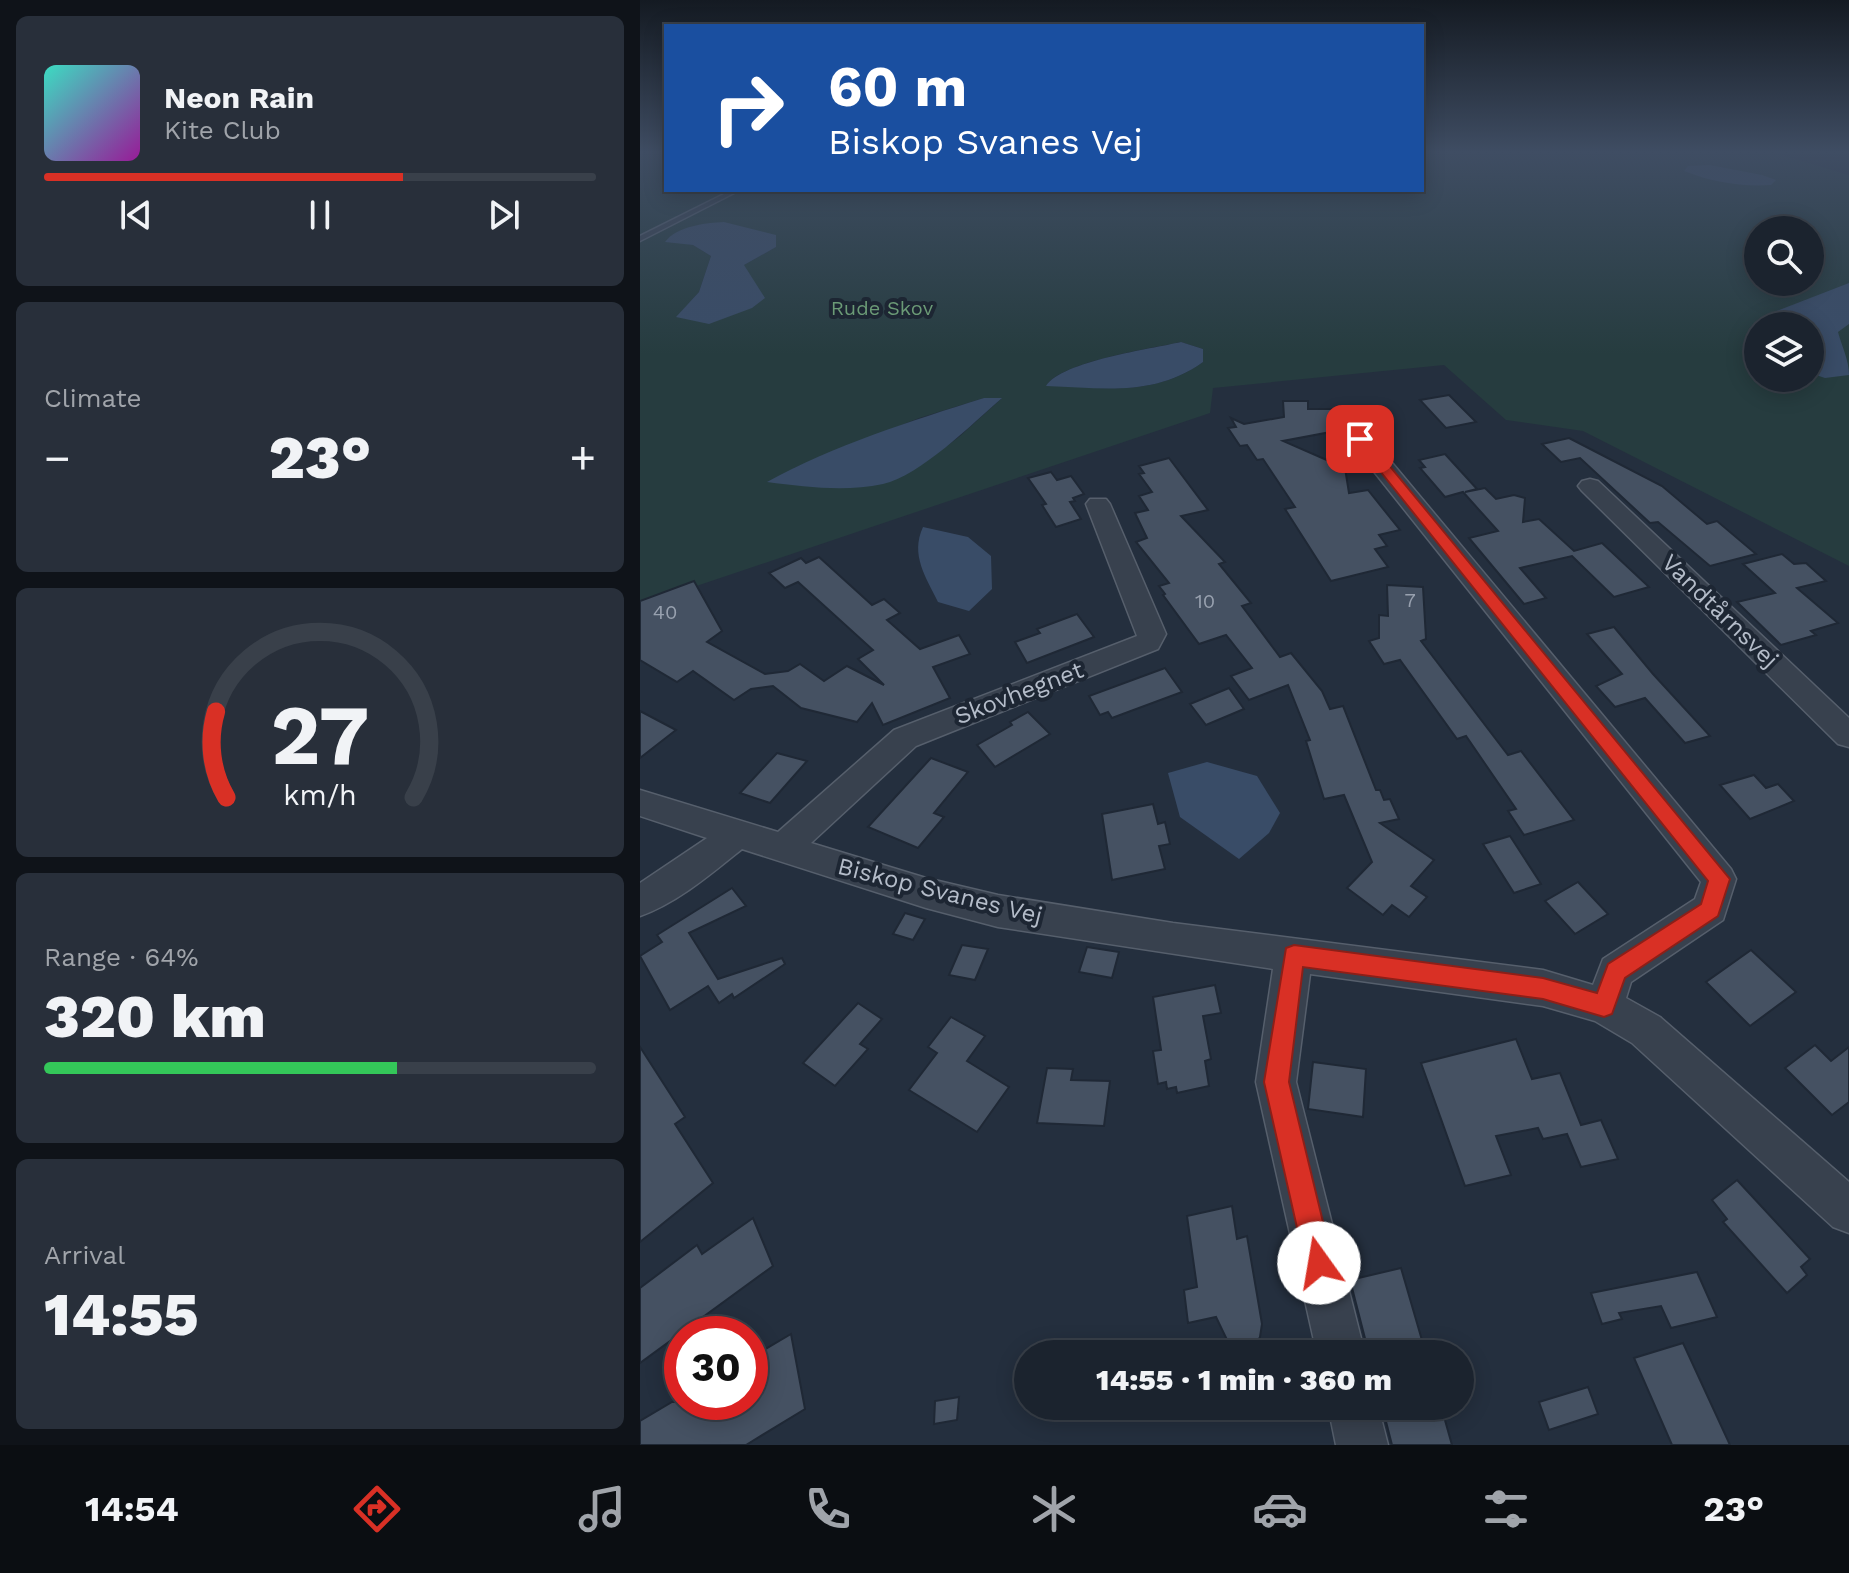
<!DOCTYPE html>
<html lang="en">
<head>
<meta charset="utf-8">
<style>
  :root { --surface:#1b232e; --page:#282f3a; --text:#f1f3f6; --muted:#a0a4aa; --line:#39404a; --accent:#d93025 }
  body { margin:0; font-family:"Work Sans",sans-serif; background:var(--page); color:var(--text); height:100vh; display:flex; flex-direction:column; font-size:30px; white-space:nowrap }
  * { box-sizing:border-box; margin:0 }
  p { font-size:26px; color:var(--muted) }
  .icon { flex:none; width:44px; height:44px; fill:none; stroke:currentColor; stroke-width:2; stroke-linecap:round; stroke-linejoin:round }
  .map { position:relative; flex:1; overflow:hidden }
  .details { display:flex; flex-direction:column; gap:16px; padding:16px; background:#0f1319; width:640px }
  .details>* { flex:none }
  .guide { position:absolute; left:24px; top:24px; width:760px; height:168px; border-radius:0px; box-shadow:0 4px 20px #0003,0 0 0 2px var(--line); background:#1a4fa0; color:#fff; overflow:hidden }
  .tools { position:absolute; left:1104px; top:216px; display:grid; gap:16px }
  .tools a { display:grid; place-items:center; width:80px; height:80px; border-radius:50%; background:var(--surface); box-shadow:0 4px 20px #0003,0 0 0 2px var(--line); font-size:40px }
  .speed { position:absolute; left:24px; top:1316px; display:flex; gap:16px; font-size:40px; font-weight:700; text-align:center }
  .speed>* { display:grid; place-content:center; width:104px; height:104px; border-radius:50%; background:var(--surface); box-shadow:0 4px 20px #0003,0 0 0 2px var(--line); line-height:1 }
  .speed .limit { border:12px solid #d22; background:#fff; color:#111 }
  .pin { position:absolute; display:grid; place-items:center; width:68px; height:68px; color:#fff; margin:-34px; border-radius:16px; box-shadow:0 4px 12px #0006 }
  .me { position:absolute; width:88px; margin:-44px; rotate:347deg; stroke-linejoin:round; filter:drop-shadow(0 0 6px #0008) }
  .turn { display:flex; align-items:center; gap:28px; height:168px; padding:0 32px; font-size:36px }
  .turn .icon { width:104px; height:104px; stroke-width:2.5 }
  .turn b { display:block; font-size:56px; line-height:68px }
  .big { font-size:60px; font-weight:800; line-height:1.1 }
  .details .widget { flex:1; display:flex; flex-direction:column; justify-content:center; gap:12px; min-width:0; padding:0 28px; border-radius:12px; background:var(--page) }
  .details .dial { align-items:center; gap:0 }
  .dial svg { height:208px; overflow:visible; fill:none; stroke:var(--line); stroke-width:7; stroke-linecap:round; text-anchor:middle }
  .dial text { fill:var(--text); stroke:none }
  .song { display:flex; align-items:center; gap:24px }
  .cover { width:96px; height:96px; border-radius:12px; background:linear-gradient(135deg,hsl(170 70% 55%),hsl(300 70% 35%)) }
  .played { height:8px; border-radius:4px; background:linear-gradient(90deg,var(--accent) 65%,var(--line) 65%) }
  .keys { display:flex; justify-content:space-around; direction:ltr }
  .heat { display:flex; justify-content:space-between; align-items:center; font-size:44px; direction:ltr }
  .charge { height:12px; border-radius:6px; background:linear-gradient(90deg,#34c759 64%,var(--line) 0) }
  .trip { position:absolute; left:374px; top:1340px; width:460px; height:80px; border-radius:40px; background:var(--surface); box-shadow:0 4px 20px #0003,0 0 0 2px var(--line); font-weight:800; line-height:80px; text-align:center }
  .menu { display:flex; height:128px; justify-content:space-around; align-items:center; background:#0b0e12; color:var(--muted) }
  .menu .icon { width:56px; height:56px }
  .menu .current { color:var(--accent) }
  .menu b { font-size:36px; color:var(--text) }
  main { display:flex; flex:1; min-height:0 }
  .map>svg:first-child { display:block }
  .green { fill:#263c3f; fill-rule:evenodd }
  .water { fill:#394c67 }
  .building { fill:#455162; stroke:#1f2835; stroke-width:2 }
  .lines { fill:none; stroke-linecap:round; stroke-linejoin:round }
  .service-casing { stroke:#565f6c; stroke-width:3 }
  .minor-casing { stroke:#565f6c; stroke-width:3 }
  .service { fill:#38414e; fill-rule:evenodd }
  .minor { fill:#38414e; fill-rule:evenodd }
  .route { fill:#d93025; stroke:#8d1f18; stroke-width:2 }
  .labels { text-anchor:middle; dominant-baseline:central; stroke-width:8; stroke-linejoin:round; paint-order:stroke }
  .far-park-label { font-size:20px; fill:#6b9a76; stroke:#1d2633 }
  .number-label { font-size:20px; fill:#98a1af }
  .street-label { font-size:24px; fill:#b4bcc9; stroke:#1d2633 }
</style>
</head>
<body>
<main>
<section class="details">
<div class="widget">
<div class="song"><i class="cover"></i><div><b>Neon Rain</b><p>Kite Club</p></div></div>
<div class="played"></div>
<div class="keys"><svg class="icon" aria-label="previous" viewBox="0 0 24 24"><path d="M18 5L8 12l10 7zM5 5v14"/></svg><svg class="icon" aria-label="pause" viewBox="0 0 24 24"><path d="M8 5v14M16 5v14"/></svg><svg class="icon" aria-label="next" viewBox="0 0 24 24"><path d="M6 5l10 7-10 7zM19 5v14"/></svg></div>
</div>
<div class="widget"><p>Climate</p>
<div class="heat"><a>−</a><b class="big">23°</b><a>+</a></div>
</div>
<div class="widget dial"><svg viewBox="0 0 100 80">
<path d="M14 69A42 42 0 1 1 86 69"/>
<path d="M14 69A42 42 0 0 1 10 36" stroke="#d93025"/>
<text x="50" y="56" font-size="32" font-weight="700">27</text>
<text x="50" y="72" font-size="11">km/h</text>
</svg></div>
<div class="widget"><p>Range · 64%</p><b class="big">320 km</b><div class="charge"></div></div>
<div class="widget"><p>Arrival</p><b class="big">14:55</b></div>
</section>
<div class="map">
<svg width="1209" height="1445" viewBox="0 0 1209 1445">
  <rect width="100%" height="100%" fill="#242f3e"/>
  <path class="green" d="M0 152H26V190H782V152H1132L1209 175V566L943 431 866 420 804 365 573 388 570 413 0 605ZM1118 230H1170V282H1118ZM26 241 136 247 104 265 37 317 59 292 71 256 53 245ZM1118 326H1170V378H1118ZM541 342 563 349V362C514 397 464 388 407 385 421 362 512 348 541 342ZM344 398 361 399 319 437 281 465 154 468 279 418Z"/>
  <g class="water">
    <path d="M1070 165 1122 175 1136 180 1131 185C1102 187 1071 182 1044 171L1048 166Z"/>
    <path d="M84 222 136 235V247L104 265 125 298 112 308 69 324 36 317 59 292 71 256 53 245 25 242C37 226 65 223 84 222Z"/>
    <path d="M1209 283V324L1198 332C1202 347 1209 360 1209 375L1185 378 1170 373V326H1125L1134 312Z"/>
    <path d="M541 342 563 349V362C514 397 464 388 406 386 422 361 511 349 541 342Z"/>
    <path d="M344 398H362C333 423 280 476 243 484 205 492 166 487 127 482 194 445 271 421 344 398Z"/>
    <path d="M283 527 328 537 351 556 352 589 329 611 298 602C286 577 270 555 283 527Z"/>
    <path d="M567 762 617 776 640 813 629 833 599 859 540 817 528 773Z"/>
  </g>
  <g class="building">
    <path d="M809 395 836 422 806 428 780 400Z"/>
    <path d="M643 401H668V409H699L749 421 643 441 705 468 709 493 728 490 760 530 739 535 747 546 735 549 748 567 691 581 645 509 655 507 623 459 617 460 607 445 600 446 588 428 596 427 591 418 604 424 644 417Z"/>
    <path d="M929 438 1022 486 1067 524 1077 521 1116 554 1070 566 1018 522 1010 523 940 458 921 462 902 444Z"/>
    <path d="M805 454 837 489 825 492 845 488 856 499 874 495 885 498 883 522 899 519 934 551 962 543 1009 587 974 597 932 556 880 568 906 598 884 604 829 538 858 531 823 492 805 497 780 468 785 467 779 460Z"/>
    <path d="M529 458 568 510 541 516 585 562 579 564 611 603 602 606 640 657 651 653 682 691 690 709 703 706 736 790H740L744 800 750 799 759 819 740 823 794 860 771 886 787 897 769 917 752 905 743 915 707 888 732 862 704 795 684 799 666 741 670 740 648 685 609 700 591 676 612 668 586 635 559 644 523 595 525 594 519 586 529 583 496 542 507 538 495 513 508 510 499 496 512 492 499 474 504 473 499 466Z"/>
    <path d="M411 472 417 480 431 476 444 494 433 498 435 501 430 502 441 519 416 527 402 505 406 504 388 478Z"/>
    <path d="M1142 554 1154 564 1166 563 1186 581 1157 588 1198 623 1171 631 1176 635 1141 645 1097 602 1135 593 1103 564Z"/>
    <path d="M179 557 232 605 244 599 260 613 247 620 280 649 319 635 330 654 293 667 310 698 243 725 232 703 217 722 161 708 133 686 111 689 94 700 53 671 37 682 0 660V601L54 581 82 631 67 642 125 674 148 671 160 664 184 681 207 666 244 685 218 659 233 650 158 582 145 588 129 573 161 558 166 563Z"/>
    <path d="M747 585 783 587 786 639 781 641 868 755 881 751 934 820 884 835 868 811 876 809 826 736 817 739 760 660 744 664 729 641 739 638V615L748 616Z"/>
    <path d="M437 614 454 637 387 663 375 642 400 633 397 629Z"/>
    <path d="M974 627 1013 674 1070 736 1045 743 1005 698 975 707 956 686 982 674 947 634Z"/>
    <path d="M525 668 542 692 472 718 468 712 460 715 449 696Z"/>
    <path d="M589 688 604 709 566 725 550 704Z"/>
    <path d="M0 711 36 730 0 758Z"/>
    <path d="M388 712 410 734 355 767 337 745 372 725 370 722Z"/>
    <path d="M137 753 167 761 130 803 100 793Z"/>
    <path d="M291 758 328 772 294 813 304 817 278 848 228 827Z"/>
    <path d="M1114 775 1126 788 1138 784 1154 801 1110 819 1080 785Z"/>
    <path d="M513 804 518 824 525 822 530 844 519 846 525 869 472 880 462 814Z"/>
    <path d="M870 836 901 884 874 893 843 844Z"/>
    <path d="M938 882 968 914 935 934 905 901Z"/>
    <path d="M92 888 106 906 49 933 78 979 142 958 145 964 94 998 92 994 79 1003 68 986 30 1010 0 956 22 942 17 935Z"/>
    <path d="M265 913 285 919 273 940 253 934Z"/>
    <path d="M322 945 348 949 335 980 309 975Z"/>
    <path d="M447 947 479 952 472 978 439 972Z"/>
    <path d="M1111 950 1156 992 1110 1026 1066 982Z"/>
    <path d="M575 985 581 1013 563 1016 571 1059 565 1061 569 1086 537 1093 536 1087 527 1089 526 1082 518 1084 513 1051 521 1050 513 997Z"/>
    <path d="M218 1003 242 1019 220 1044 228 1049 195 1086 163 1063Z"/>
    <path d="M311 1017 345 1036 327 1061 369 1087 337 1132 269 1090 297 1053 288 1047Z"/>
    <path d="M876 1039 892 1079 920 1073 941 1125 961 1120 978 1159 941 1167 927 1134 903 1139 898 1128 856 1136 871 1175 825 1186 781 1063Z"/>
    <path d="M1175 1045 1191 1061 1209 1047V1102L1192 1115 1145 1068Z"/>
    <path d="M0 1047 45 1117 35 1124 73 1183 0 1242Z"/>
    <path d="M673 1062 726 1069 723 1117 668 1109Z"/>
    <path d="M407 1068 433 1069 431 1080 470 1081 464 1126 397 1123Z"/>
    <path d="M1097 1180 1170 1259 1161 1267 1167 1275 1147 1293 1083 1222 1087 1219 1072 1200Z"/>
    <path d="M592 1206 597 1239 607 1236 622 1324 620 1337 615 1346 606 1351 597 1350 589 1344 576 1317 548 1323 544 1290 557 1287 547 1216Z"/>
    <path d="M113 1218 133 1266 0 1363V1288L57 1245 62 1254Z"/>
    <path d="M761 1268 786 1354H729L710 1280Z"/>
    <path d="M1057 1272 1077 1317 1031 1328 1021 1306 979 1313 982 1319 962 1324 951 1293Z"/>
    <path d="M151 1334 165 1409 106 1445H0V1421L32 1402H110V1358Z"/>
    <path d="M1043 1343 1090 1445H1032L994 1358Z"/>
    <path d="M948 1387 958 1414 909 1430 899 1402Z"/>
    <path d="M319 1397 317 1420 294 1424 295 1401Z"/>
    <path d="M742 1406H801L812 1445H752Z"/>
  </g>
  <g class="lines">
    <g class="service-casing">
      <path id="service" d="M92 190H100L0 241V236Z"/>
    </g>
    <g class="minor-casing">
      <g id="minor">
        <path d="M720 432 728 434 1091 869 1096 879 1083 920 991 982 986 998 1020 1017 1209 1182V1233L1193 1227 992 1043 955 1021 903 1006 670 974 656 1082 725 1354H677L616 1082 633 969 358 927 286 908 102 849C71 874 37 903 0 916V883L67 838 0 816V790L138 832 254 730 497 636 446 504 450 499H466L470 504 526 634 518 649 276 746 171 843 286 878 358 895 533 923 903 970 953 985 963 959 1055 899 1061 882 712 444 709 439Z"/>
        <path d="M950 479 958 481 1209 718V747L1198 744 942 491 938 486 942 481Z"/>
        <path d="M688 1406H738L748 1445H696Z"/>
      </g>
    </g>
    <use href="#service" class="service"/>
    <use href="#minor" class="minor"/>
  </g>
  <linearGradient id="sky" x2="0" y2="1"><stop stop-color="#141a22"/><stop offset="0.43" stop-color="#3f4d63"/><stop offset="1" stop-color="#3f4d63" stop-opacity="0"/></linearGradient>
  <rect width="1209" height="354" fill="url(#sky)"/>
  <path class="route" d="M716 436H725L1090 879 1078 916 985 978 972 1014 964 1017 903 999 663 967 649 1082 693 1263 689 1273 679 1277 669 1273 665 1263 624 1082 646 948 654 945 903 978 957 993 968 964 1061 904 1068 881 716 441Z"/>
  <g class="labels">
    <g class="far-park-label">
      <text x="242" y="308">Rude Skov</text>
    </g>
    <g class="number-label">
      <text x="770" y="600">7</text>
      <text x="565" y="601">10</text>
      <text x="25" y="612">40</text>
    </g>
    <g class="street-label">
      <text transform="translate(1080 611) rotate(44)">Vandtårnsvej</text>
      <text transform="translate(379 693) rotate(-21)">Skovhegnet</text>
      <text transform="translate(300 891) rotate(14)">Biskop Svanes Vej</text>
    </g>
  </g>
</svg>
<div class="tools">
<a><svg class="icon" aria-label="search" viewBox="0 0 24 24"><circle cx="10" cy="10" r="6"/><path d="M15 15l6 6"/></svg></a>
<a><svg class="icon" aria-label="layers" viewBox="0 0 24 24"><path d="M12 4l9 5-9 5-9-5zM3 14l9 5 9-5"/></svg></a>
</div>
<div class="speed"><div class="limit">30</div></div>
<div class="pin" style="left:720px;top:439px;background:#d93025"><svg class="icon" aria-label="arrive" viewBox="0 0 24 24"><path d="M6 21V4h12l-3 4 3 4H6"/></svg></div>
<svg class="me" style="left:679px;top:1263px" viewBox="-20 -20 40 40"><circle r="19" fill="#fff"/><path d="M0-13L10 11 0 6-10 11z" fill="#d93025"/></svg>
<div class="trip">14:55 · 1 min · 360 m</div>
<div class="guide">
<div class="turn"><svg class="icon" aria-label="right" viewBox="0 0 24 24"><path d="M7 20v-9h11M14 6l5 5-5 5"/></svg><div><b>60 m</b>Biskop Svanes Vej</div></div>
</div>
</div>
</main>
<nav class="menu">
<b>14:54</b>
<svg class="icon current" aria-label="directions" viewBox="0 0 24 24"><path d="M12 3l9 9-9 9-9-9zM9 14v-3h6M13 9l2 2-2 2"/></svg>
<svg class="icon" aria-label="music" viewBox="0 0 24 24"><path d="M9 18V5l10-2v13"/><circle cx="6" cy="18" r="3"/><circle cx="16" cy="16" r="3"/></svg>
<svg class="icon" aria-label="phone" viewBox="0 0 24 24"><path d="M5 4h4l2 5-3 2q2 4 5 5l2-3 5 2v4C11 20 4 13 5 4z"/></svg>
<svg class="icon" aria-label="climate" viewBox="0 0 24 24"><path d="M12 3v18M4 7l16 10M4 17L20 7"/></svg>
<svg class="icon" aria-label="car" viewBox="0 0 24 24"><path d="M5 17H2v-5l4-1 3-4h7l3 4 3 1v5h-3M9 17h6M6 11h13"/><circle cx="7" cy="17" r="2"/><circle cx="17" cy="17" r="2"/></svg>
<svg class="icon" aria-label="filters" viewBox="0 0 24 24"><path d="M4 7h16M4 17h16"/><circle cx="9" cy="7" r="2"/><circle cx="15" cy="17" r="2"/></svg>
<b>23°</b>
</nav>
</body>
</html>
